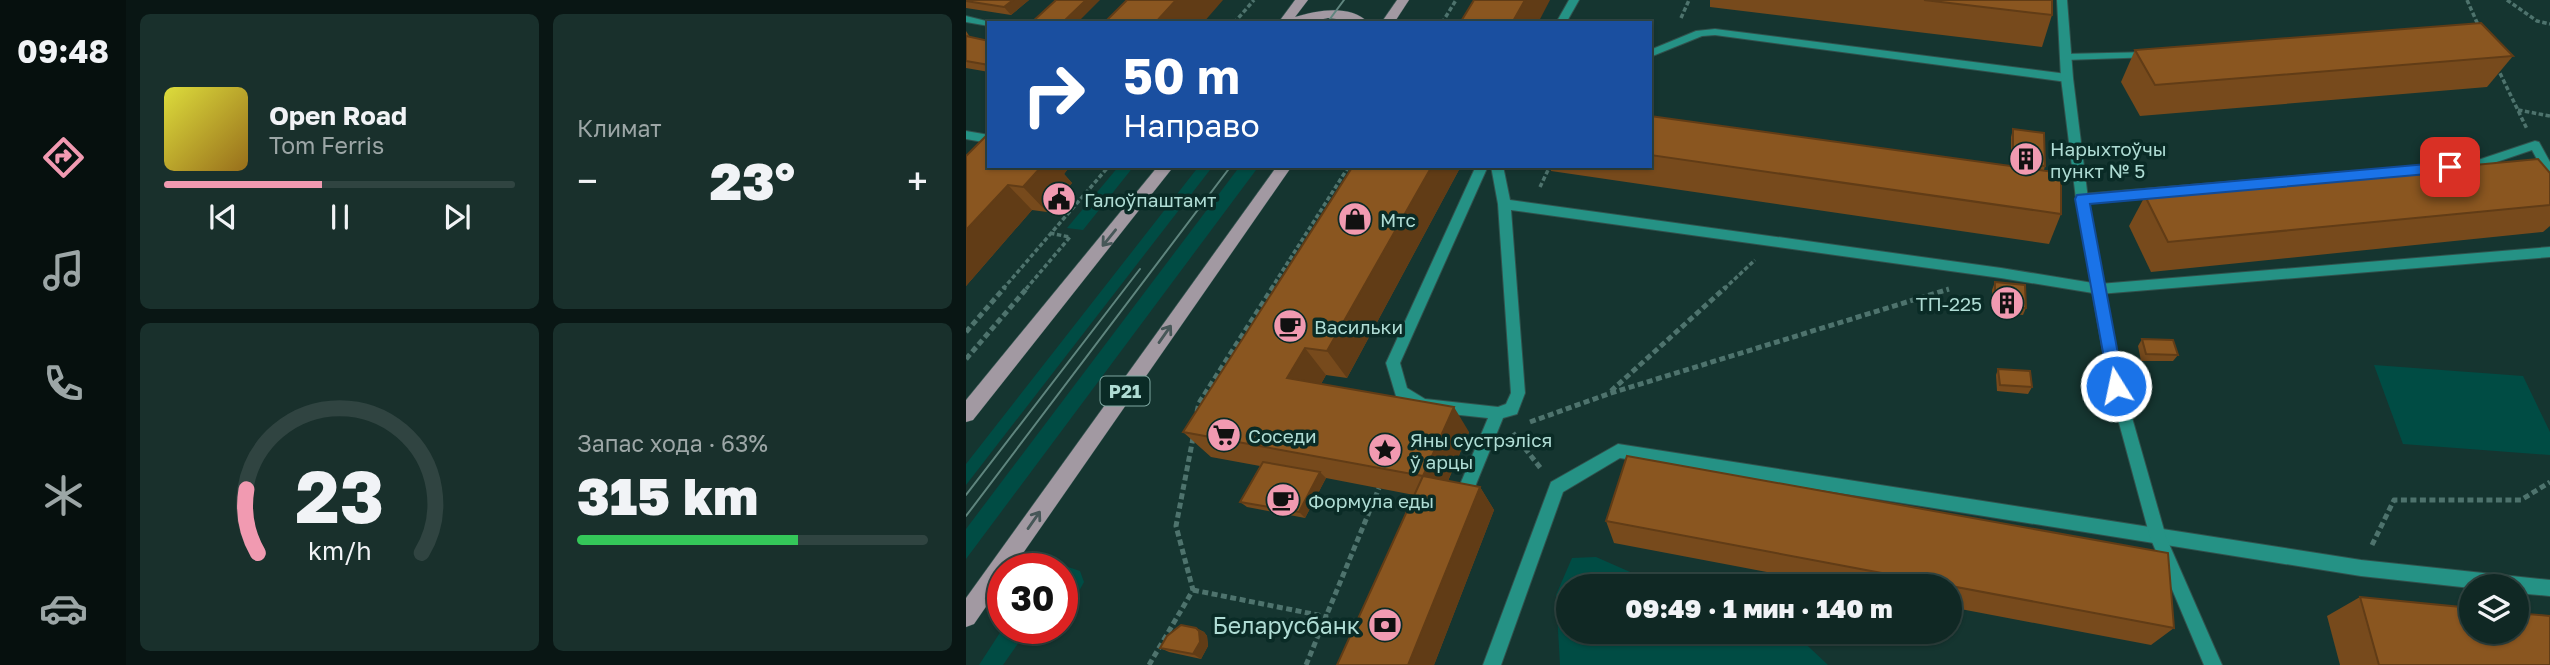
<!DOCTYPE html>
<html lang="ru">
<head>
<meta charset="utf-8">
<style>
  :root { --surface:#102824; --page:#19302c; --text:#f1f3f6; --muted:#9ca6a6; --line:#304441; --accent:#f19ab1 }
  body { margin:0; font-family:"Golos Text",sans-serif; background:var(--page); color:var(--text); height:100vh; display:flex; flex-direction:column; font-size:26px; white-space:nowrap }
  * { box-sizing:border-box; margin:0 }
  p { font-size:23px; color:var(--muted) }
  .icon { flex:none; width:38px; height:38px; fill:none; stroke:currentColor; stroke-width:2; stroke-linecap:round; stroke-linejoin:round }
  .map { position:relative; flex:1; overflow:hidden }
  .sheet { display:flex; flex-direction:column; gap:14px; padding:14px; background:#091614; width:840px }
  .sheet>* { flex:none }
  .guide { position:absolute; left:21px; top:21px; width:665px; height:147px; border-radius:0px; box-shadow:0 2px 5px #0004,0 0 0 2px var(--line); background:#1a4fa0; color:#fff; overflow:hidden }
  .buttons { position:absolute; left:1493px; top:574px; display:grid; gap:14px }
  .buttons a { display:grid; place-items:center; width:70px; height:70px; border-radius:50%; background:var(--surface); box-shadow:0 2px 5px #0004,0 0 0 2px var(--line); font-size:35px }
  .speed { position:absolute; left:21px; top:553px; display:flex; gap:14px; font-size:35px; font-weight:700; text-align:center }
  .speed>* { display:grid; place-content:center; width:91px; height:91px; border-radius:50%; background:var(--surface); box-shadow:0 2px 5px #0004,0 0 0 2px var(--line); line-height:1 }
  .speed .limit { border:10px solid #d22; background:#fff; color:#111 }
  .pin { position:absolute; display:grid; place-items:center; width:60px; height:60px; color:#fff; margin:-30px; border-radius:14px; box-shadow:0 4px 10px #0006 }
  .me { position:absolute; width:77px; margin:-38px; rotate:350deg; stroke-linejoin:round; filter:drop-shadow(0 0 5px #0008) }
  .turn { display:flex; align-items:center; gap:24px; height:147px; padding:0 21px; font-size:32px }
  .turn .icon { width:91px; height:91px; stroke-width:2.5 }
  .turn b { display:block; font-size:49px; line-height:60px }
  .big { font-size:52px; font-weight:800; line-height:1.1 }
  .sheet .widget { flex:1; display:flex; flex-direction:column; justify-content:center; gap:10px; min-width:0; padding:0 24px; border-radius:10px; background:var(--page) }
  .sheet .dial { align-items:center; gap:0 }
  .dial svg { height:182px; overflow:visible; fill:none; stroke:var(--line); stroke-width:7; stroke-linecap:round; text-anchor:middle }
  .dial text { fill:var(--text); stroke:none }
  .song { display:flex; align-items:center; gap:21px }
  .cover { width:84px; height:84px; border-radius:10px; background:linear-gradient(135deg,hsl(60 70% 55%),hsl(40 70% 35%)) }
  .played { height:7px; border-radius:4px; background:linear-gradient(90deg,var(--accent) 45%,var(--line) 45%) }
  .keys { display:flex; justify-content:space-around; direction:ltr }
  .heat { display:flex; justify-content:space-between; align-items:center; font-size:38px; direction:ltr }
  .charge { height:10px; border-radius:5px; background:linear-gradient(90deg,#34c759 63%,var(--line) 0) }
  .sheet .tiles { flex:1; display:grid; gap:14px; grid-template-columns:repeat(2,1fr) }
  .trip { position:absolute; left:590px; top:574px; width:406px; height:70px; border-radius:35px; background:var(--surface); box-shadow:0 2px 5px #0004,0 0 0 2px var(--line); font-weight:800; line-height:70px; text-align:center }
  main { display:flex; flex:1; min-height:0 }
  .tab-bar { display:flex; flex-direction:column; width:126px; justify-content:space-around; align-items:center; background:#06100e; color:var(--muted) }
  .tab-bar .icon { width:49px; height:49px }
  .tab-bar .selected { color:var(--accent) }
  .tab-bar b { font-size:32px; color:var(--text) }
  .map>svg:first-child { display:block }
  .green { fill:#004c44 }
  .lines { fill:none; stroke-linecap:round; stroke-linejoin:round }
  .service-casing { stroke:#31524d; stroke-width:2 }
  .minor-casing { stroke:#31524d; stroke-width:2 }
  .primary-casing { stroke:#31524d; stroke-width:1 }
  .path-far1 { stroke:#4e736d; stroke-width:3.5; stroke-dasharray:4.5 2.5; stroke-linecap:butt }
  .path { stroke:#4e736d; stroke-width:5; stroke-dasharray:6 3.5; stroke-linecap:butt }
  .service { fill:#259285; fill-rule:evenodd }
  .minor { fill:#259285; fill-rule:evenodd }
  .primary { fill:#a299a2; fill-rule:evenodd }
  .tram { stroke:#5f857e; stroke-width:2 }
  .wall { fill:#774a1c }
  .shaded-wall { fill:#613c16 }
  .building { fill:#8a5620; stroke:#613c16; stroke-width:2 }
  .oneway { stroke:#475758 }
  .route { fill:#1a73e8; stroke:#114b97; stroke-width:2 }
  .labels { text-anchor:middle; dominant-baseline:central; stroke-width:7; stroke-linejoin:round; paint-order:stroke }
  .shield { fill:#0a2b26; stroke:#7ea7a0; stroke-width:2 }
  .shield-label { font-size:18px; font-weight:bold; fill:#afdcd4 }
  .poi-label { font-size:19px; fill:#afdcd4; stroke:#0a2b26; text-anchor:start }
  .near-poi-label { font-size:23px; fill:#afdcd4; stroke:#0a2b26; text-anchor:end }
</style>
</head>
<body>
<main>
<nav class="tab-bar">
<b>09:48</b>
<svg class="icon selected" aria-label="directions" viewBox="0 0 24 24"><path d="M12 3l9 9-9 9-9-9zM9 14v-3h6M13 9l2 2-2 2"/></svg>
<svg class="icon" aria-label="music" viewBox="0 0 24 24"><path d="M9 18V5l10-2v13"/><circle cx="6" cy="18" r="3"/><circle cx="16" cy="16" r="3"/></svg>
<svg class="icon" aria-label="phone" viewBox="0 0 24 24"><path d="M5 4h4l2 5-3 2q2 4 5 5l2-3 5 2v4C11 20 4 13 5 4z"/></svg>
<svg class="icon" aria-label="climate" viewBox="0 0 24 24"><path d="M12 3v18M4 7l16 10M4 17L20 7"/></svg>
<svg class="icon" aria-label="car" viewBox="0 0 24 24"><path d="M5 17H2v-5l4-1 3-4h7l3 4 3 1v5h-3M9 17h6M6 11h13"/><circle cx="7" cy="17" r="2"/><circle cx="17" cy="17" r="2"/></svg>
</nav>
<section class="sheet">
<div class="tiles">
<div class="widget">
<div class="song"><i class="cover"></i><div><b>Open Road</b><p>Tom Ferris</p></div></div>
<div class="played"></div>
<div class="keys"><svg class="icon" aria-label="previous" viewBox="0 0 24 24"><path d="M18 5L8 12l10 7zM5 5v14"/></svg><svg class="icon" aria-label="pause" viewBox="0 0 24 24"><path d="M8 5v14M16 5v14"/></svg><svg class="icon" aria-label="next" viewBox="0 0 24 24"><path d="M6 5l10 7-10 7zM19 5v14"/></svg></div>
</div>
<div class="widget"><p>Климат</p>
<div class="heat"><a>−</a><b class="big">23°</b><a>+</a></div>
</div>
<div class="widget dial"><svg viewBox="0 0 100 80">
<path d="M14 69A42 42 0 1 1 86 69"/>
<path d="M14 69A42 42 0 0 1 9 41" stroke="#f19ab1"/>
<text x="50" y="56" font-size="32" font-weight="700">23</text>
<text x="50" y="72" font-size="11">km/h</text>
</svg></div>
<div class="widget"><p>Запас хода · 63%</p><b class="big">315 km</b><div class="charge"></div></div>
</div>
</section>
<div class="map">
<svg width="1584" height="665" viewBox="0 0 1584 665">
  <rect width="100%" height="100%" fill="#153530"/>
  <g class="green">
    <path d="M153 166H168L117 230 101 228Z"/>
    <path d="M233 166H247L0 485V464Z"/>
    <path d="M274 166H293L0 559V529Z"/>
    <path d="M1408 365 1557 376 1584 432V455L1437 444Z"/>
    <path d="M630 557 671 575 738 586H602V632H827L862 665H594L590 595 606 558Z"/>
    <path d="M99 566 114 571 118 582 107 602 96 612V569H91Z"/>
    <path d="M37 628H71L58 635 37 665H13Z"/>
  </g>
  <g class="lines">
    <g class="service-casing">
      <g id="service">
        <path d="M603 0H613L600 23H590Z"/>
        <path d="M0 16 28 23H23V26L0 22Z"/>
        <path d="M749 29 1101 74 1107 78 1101 82 749 35 736 36 684 57V50L730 31Z"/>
        <path d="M1184 52 1188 53V57L1099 60 1094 57 1099 54Z"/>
        <path d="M0 131 23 135V143L0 139Z"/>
        <path d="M1569 141 1573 142 1584 162V177L1580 176 1566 150 1510 169 1116 204 1110 199 1116 194 1509 161Z"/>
        <path d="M510 166H522L434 363 441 388 459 399 532 407 540 404 545 393 532 204 525 166H537L544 200 1035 268 1133 284 1584 247V257L1133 294 1035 278 545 210 559 393 551 414 537 418 502 504 496 506 490 504 488 499 522 418 457 411 430 396 420 363Z"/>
        <path d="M652 444 1395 560 1584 580V596L1550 593V586L1505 588 1395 576 654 458 597 492 535 665H517L585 482Z"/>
      </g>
    </g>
    <g class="minor-casing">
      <path id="minor" d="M1091 0H1101L1107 78 1122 199 1157 386 1200 537 1256 665H1238L1184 537 1143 386 1110 199 1095 78Z"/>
    </g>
    <g class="primary-casing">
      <g id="primary">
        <path d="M329 0H342L329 17C353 10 384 4 403 23L362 18 339 23H312Z"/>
        <path d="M431 0H443L428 23H415Z"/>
        <path d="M192 166H208L7 420 0 422V400Z"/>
        <path d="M311 166H326L46 569H37V582L8 624 0 627V598Z"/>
      </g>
    </g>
    <g class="path-far1">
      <path d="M1501 0 1513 27"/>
      <path d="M1541 0 1571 21 1584 24"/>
      <path d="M715 18 723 0"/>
      <path d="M268 23 288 0"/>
      <path d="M476 23 490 0"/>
      <path d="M1531 67 1561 129"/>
      <path d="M1552 110 1584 116"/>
      <path d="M574 187 584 166"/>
      <path d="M84 233 103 237"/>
      <path d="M37 289 143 166"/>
      <path d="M60 289 104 237"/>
      <path d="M305 289 383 166"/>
      <path d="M758 289 789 260"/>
    </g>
    <g class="path">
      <path d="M0 332 39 287"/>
      <path d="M0 359 62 287"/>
      <path d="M645 391 760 287"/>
      <path d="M231 412 233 403 307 287"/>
      <path d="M564 422 642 394 983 289"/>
      <path d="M547 433 576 470"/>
      <path d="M1406 545 1428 500H1555L1584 482"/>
      <path d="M227 590 362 617"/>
      <path d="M183 665 227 590 210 526 227 438"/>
      <path d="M340 665 413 488"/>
    </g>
    <use href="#service" class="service"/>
    <use href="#minor" class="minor"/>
    <use href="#primary" class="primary"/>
    <g class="tram">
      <path d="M361 23 378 0"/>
      <path d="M0 495 174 269"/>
      <path d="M0 516 265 166"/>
    </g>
  </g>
  <g class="wall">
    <path d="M0 0H63L45 15 0 8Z"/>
    <path d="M744 0H1086V15L1076 47 744 7Z"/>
    <path d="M0 31 4 37 23 41V72L0 68Z"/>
    <path d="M1169 50 1547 56 1521 87 1174 116 1155 82Z"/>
    <path d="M684 116 1045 166V137L1047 129 1079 166 1078 170 1095 214 1083 244 585 171 584 166H684Z"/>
    <path d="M0 156 23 166H104L98 174 106 183 81 212 66 210 0 286Z"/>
    <path d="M387 166H495L381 378 360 375 355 384 503 432 482 481 514 487 528 510 468 665H371L448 495 360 478 339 518 281 507 274 502 294 466 245 457 217 432Z"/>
    <path d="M1584 173V226L1577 232 1185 272 1163 226 1179 196Z"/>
    <path d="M1029 282 1060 308 1057 315 1027 312 1026 290Z"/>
    <path d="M1176 339 1212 355 1207 361H1175L1172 346Z"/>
    <path d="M1032 369 1066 387 1062 394 1031 391 1030 375Z"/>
    <path d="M640 521 1208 628 1185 645 984 607V586H875L648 543Z"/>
    <path d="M1394 597 1584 665H1374L1361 616Z"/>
    <path d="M230 628 238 632 241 636 242 646 235 659 203 652 194 648Z"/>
  </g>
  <g class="shaded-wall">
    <path d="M47 0H63L45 15 38 7Z"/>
    <path d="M120 0H134L111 23H96Z"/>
    <path d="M210 0H257L237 23H189Z"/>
    <path d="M559 0H584L572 23H546Z"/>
    <path d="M76 166H104L98 174 106 183 81 212 57 187Z"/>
    <path d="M466 166H495L381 378 361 351Z"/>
    <path d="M42 185 66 210 0 286V230Z"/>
    <path d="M339 348 360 375 343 405 321 378Z"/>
    <path d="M488 407 503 432 474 499 457 476Z"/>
    <path d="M354 472 360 478 339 518 333 512Z"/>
    <path d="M514 487 528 510 468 665H442Z"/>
    <path d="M230 628 238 632 241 636 242 646 235 659 227 654Z"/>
  </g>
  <g class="building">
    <path d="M0 0H47L38 7 0 1Z"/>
    <path d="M90 0H120L96 23H65Z"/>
    <path d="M161 0H210L189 23H138Z"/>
    <path d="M508 0H559L546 23H494Z"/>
    <path d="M958 0H1086V15Z"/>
    <path d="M1515 23 1547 56 1189 85 1169 50Z"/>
    <path d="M0 36 23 41V65L0 61Z"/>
    <path d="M684 116 1095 173V214L684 155Z"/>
    <path d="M1047 129 1078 133 1079 166 1047 162Z"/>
    <path d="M23 133V166H76L57 187 42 185 0 230V156Z"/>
    <path d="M1572 159 1584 173V205L1202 242 1179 196Z"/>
    <path d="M387 166H466L361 351 339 348 321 378 488 407 457 476 514 487 442 665H371L457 476 217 432Z"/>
    <path d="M1029 282 1059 285 1060 308 1029 305Z"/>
    <path d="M1176 339 1207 340 1212 355 1180 354Z"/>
    <path d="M1032 369 1064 371 1066 387 1034 385Z"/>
    <path d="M661 456 1202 553 1208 628 640 521Z"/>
    <path d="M297 462 354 472 333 512 274 502Z"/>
    <path d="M1394 597 1505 608V632H1550V613L1584 616V665H1413Z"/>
    <path d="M215 625 230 628 233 631 234 642 227 654 194 648 201 636Z"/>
  </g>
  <defs><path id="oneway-shaft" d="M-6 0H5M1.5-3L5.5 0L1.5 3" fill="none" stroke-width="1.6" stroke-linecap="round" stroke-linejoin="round" transform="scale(1.75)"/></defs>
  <g class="oneway">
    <use href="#oneway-shaft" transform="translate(143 238) rotate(129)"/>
    <use href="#oneway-shaft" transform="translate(199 334) rotate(-55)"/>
    <use href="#oneway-shaft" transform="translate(68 520) rotate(-55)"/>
  </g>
  <path class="route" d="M1484 162 1491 167 1484 172 1124 204 1158 386 1155 391H1144L1109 199 1111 195Z"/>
  <defs>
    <g id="building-disc" transform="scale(1.75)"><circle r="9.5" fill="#f19ab1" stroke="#0a2b26"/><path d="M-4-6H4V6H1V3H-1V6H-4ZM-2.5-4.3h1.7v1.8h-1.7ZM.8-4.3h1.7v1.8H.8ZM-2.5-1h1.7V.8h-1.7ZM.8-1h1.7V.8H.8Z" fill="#111"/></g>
    <g id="civic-disc" transform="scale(1.75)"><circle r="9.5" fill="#f19ab1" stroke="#0a2b26"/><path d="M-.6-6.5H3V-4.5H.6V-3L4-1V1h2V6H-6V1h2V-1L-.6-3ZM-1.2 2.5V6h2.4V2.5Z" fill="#111"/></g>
    <g id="shop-disc" transform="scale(1.75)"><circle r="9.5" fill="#f19ab1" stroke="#0a2b26"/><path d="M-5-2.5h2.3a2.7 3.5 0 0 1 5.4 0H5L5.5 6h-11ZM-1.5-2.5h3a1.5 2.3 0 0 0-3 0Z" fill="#111"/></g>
    <g id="cafe-disc" transform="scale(1.75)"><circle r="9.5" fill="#f19ab1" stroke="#0a2b26"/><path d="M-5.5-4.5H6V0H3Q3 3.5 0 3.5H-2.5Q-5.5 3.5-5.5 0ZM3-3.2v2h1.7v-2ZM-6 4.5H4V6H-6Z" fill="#111"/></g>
    <g id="supermarket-disc" transform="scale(1.75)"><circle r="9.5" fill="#f19ab1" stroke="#0a2b26"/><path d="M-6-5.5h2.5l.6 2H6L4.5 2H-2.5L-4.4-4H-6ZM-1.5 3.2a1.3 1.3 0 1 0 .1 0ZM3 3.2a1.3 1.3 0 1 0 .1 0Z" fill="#111"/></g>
    <g id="sight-disc" transform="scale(1.75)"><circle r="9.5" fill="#f19ab1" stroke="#0a2b26"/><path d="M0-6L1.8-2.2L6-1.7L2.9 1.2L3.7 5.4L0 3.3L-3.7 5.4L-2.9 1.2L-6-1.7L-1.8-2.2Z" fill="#111"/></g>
    <g id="bank-disc" transform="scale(1.75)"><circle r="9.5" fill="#f19ab1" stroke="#0a2b26"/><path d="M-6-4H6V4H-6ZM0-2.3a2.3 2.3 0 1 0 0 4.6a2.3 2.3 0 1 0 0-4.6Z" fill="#111"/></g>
  </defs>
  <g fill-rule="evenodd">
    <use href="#building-disc" x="1060" y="159"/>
    <use href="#civic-disc" x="93" y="199"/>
    <use href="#shop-disc" x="389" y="219"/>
    <use href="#building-disc" x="1041" y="303"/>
    <use href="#cafe-disc" x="324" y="326"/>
    <use href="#supermarket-disc" x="258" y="435"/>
    <use href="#sight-disc" x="419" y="450"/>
    <use href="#cafe-disc" x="317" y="500"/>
    <use href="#bank-disc" x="419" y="625"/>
  </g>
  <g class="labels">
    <rect class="shield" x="134.5" y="376.5" width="49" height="29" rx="5"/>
    <g class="shield-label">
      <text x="159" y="391">Р21</text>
    </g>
    <g class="poi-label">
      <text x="1084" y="148">Нарыхтоўчы<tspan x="1084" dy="22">пункт № 5</tspan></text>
      <text x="118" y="199">Галоўпаштамт</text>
      <text x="414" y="219">Мтс</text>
      <text x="1016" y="303" text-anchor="end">ТП-225</text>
      <text x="348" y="326">Васильки</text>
      <text x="282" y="435">Соседи</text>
      <text x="444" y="439">Яны сустрэліся<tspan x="444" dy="22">ў арцы</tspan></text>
      <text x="342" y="500">Формула еды</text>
    </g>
    <g class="near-poi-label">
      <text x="394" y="625">Беларусбанк</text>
    </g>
  </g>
</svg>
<div class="buttons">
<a><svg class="icon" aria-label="layers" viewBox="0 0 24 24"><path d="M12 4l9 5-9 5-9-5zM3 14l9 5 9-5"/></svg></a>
</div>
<div class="speed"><div class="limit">30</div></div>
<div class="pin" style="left:1484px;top:167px;background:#d93025"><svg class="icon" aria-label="arrive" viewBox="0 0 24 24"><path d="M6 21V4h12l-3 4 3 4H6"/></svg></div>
<svg class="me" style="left:1150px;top:386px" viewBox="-20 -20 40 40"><circle r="17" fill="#1a73e8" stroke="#fff" stroke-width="3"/><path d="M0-11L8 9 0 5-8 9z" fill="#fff"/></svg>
<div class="trip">09:49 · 1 мин · 140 m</div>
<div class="guide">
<div class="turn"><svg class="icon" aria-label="right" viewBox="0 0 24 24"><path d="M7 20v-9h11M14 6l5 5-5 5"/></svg><div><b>50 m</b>Направо</div></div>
</div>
</div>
</main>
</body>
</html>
